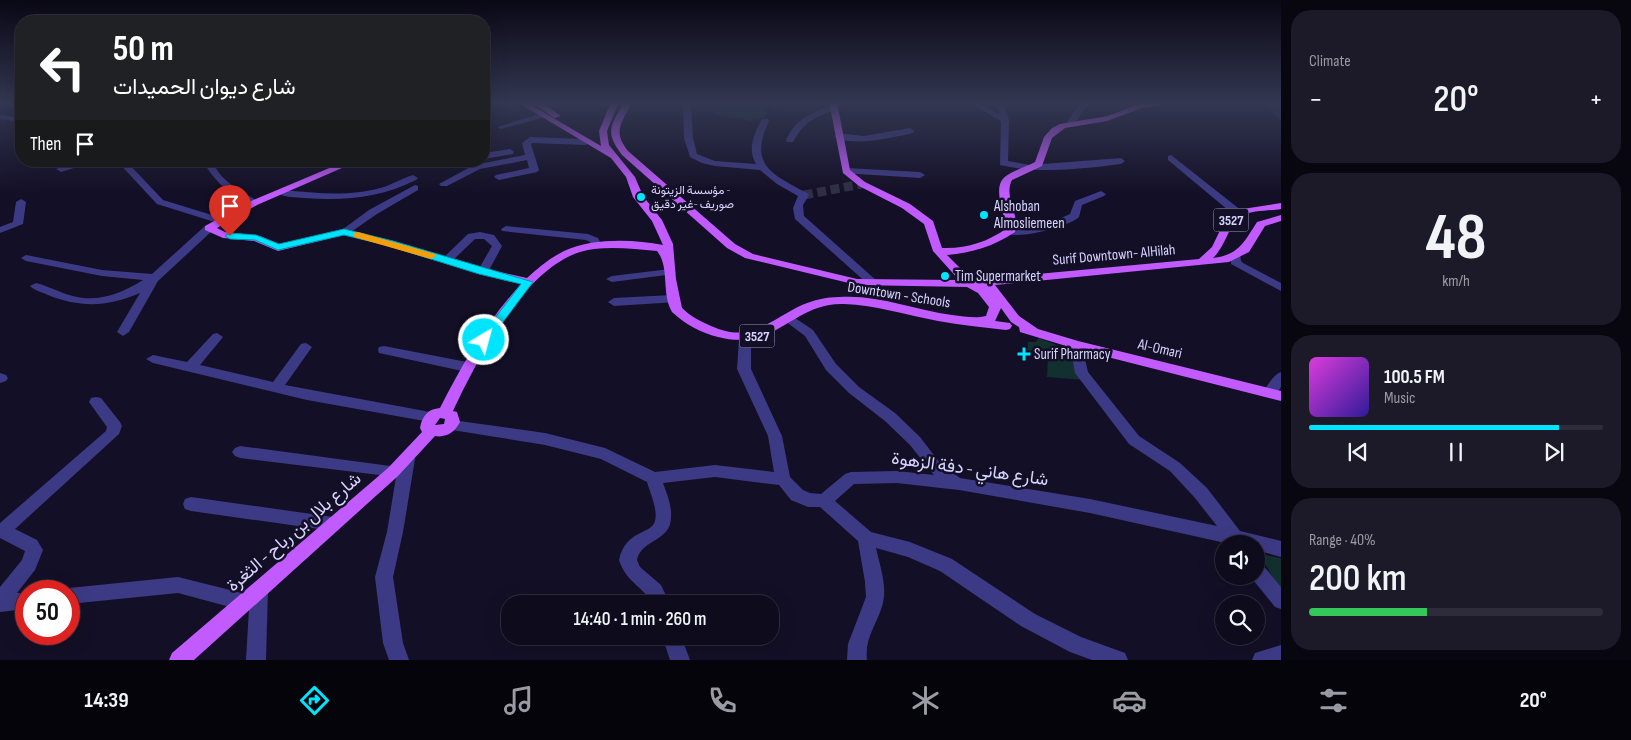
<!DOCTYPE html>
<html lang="en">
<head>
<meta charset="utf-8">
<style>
  :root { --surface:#0e0b1c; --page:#1c1929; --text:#f1f3f6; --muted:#9b9ba3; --line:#2e2b3b; --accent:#00e5ff }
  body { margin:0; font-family:"Sofia Sans Condensed",Vazirmatn,sans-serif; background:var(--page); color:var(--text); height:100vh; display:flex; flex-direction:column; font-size:19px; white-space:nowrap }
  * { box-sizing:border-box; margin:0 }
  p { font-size:16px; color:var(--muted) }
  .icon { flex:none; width:28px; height:28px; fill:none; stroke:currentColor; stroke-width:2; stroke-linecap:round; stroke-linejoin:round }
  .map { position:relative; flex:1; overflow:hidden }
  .panel { display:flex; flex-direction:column; gap:10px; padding:10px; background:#08060f; width:350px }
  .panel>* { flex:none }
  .guide { position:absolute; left:15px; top:15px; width:475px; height:152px; border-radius:20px; box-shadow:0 5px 20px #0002,0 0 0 1px var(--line); background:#202124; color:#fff; overflow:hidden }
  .fabs { position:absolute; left:1215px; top:535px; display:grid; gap:10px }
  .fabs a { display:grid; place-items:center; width:50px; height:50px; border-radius:50%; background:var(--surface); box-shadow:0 5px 20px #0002,0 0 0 1px var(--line); font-size:25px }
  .speed { position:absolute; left:15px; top:580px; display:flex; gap:10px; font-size:25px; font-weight:700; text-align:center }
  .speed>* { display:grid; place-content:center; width:65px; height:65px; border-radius:50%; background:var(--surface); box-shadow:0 5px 20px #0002,0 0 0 1px var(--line); line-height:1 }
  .speed .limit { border:8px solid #d22; background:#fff; color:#111 }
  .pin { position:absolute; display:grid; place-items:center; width:42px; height:42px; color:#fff; margin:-51px -21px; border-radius:50% 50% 50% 0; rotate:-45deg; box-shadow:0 0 5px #0007 }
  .pin .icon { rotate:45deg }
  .me { position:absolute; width:55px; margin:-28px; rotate:37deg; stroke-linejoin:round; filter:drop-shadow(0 0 4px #0008) }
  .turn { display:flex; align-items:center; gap:18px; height:105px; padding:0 15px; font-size:22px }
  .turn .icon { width:65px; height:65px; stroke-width:2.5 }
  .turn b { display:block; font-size:35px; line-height:42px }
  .then { display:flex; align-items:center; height:48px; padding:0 15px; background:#0003; gap:10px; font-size:19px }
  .big { font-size:38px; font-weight:600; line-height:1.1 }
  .panel .tile { flex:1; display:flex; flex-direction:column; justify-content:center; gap:8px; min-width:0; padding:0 18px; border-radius:20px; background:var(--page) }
  .panel .dial { align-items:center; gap:0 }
  .dial b { font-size:65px; line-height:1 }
  .song { display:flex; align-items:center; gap:15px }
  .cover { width:60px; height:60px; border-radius:8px; background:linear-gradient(135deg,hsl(300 70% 55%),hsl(250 70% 35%)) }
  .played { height:5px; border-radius:2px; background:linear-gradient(90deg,var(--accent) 85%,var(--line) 85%) }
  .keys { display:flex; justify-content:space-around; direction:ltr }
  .heat { display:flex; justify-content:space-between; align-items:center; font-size:28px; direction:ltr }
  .charge { height:8px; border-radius:4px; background:linear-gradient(90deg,#34c759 40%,var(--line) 0) }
  .trip { position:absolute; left:501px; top:595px; width:278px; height:50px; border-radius:20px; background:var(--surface); box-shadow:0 5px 20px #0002,0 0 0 1px var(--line); font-weight:600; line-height:50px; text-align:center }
  .menu { display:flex; height:80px; justify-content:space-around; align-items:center; background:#06040b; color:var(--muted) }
  .menu .icon { width:35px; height:35px }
  .menu .selected { color:var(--accent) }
  .menu b { font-size:22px; color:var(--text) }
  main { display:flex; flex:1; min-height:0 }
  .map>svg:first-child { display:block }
  .green { fill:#12302f }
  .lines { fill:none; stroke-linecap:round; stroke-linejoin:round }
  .minor-tunnel { stroke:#312d47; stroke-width:9; stroke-dasharray:9 4.5; stroke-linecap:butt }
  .minor { fill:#3d3a85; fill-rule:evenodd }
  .major { fill:#c25bff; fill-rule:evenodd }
  .wall { fill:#312854 }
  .route { fill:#00e5ff; stroke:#0095a6 }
  .slow { fill:#f59e0b }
  .poi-dot { fill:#00e5ff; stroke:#130f26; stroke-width:2 }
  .labels { text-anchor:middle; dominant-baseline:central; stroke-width:5; stroke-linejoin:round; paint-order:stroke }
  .far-poi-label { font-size:12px; fill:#d9d4ff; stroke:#130f26; text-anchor:start }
  .shield { fill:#130f26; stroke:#9e99be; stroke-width:1 }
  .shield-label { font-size:14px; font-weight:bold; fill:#d9d4ff }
  .poi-label { font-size:15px; fill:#d9d4ff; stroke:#130f26; text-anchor:start }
  .street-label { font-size:15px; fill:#d9d4ff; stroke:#130f26 }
  .near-street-label { font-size:18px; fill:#d9d4ff; stroke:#130f26 }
</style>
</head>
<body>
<main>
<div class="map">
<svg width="1281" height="660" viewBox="0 0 1281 660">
  <rect width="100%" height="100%" fill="#130f26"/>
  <g class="green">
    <path d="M709 102H759L775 107H763L767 113 764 118 751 121 713 114 714 111Z"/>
    <path d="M1039 338C1072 351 1069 349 1084 380L1047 377 1048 355 1027 351 1028 342H1036Z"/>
    <path d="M1260 554 1281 558V593Z"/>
  </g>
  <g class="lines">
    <path class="minor-tunnel" d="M804 195 862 184"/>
    <g class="minor">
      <path d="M683 102H691L693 138 697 154 715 161 756 164C747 149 754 134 762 119H768L769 121C748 165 772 174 807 193L809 195 803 205 804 216 877 281 879 283 877 285H869L795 219 793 208 798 196 777 184 760 170 715 166 702 163 690 157 684 138Z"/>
      <path d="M781 102H792L775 108 771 106Z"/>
      <path d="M840 102H858L835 107V110C813 118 805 121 793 142H787L786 140C795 120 809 114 829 106V103Z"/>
      <path d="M968 102H977L999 114 996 102H1004L1009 120 1008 161 1030 165 1121 158 1125 161 1121 164C1081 169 1039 174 1000 165L1001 121Z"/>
      <path d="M1084 102H1094L1086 107 1074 124H1068L1067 122 1080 103Z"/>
      <path d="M542 113H545V117L501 129 497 127Z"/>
      <path d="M0 115 21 118V122L0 119Z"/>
      <path d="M910 128 914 131 913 133C894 137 850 148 834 136L838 133 864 136Z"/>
      <path d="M530 137 586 139 590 142 586 145 532 143 531 144 539 170 537 172 499 180 494 177 496 175 529 168 527 160 480 169 447 186H441L439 184 474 165 525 155 522 143Z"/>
      <path d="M510 149 514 152 513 154 484 159V153Z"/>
      <path d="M1171 155 1242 211V215H1234L1168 160V156Z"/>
      <path d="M80 161H96L61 172 56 169Z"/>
      <path d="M117 161H126L163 200 225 219 226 221 221 224 157 204Z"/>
      <path d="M204 161H213C219 181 241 190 257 201V205C242 208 208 176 204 161Z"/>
      <path d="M846 168 920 172 925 175 920 178 843 173V169Z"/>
      <path d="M413 175 418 178 416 180C380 198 344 201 304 198 296 197 284 198 278 193L283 190C315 193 349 197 380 188 392 185 402 178 413 175Z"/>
      <path d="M415 185 418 186V190L377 214 348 234 344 235 339 232 369 210Z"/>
      <path d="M1101 191 1106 194 1104 196 1082 205 1079 217C1069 227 1014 241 1004 232L1009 229 1052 222 1070 214 1075 201Z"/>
      <path d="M21 199 26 202 23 224 0 233V227L13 222 16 202Z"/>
      <path d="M209 225 213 226V230L158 281 129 332 123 336 117 332 140 293C108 307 80 308 48 295 42 292 35 291 30 286L36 283C49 286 60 293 73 296 98 303 122 293 143 280L102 276 26 261 21 258 26 255 102 270 152 274 205 226Z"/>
      <path d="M506 226 588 234 598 238 602 246 597 249 593 248 590 242 586 240 502 231 501 229Z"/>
      <path d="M480 232 494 235 502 246 487 274 483 275 477 272 492 246 484 239H475L450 263H442L440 261 442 259 468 234Z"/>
      <path d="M1236 253 1240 254 1241 261 1243 263 1281 283V291L1231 264V256Z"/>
      <path d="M670 269 676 272 674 274 612 282 606 279 612 276Z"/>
      <path d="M673 295 677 296 679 299 677 302 614 306 608 302 614 298Z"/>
      <path d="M789 314 813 330 836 364 859 387 895 413 920 437 940 463 960 478 1090 499 1217 526 1195 498 1170 471 1129 444 1075 373 1070 345 1071 342H1081L1088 372 1139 436 1180 463 1207 488 1240 531 1281 541V557L1256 550V544H1230L1090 513 959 490 897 483 854 484 835 501 871 532 910 542 952 559 1035 614 1081 637 1125 653 1128 660H1092L1070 652 1021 626 940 571 908 557 876 548C880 566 887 585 883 603 878 623 864 638 867 660H847L848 644 866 597 865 582 858 541 820 507H808L791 500 779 485 715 477 663 483C667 494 672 506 671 517 671 542 641 539 637 560L640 567 661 585 670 604H652C644 586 627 584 619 560 626 529 651 535 655 521 658 509 650 493 647 482L601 459 545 445 452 430 447 429 445 425 447 421 452 420 545 433 605 448 655 472 715 465 774 472 768 436 737 369 739 339 745 335 751 339V369L782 436 790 477 803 490 810 493 821 494 845 474 851 472 897 471 934 475 910 445 885 421 849 393 826 370 805 336 785 321 783 318Z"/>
      <path d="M217 333 223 337 200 365 273 382 301 344 306 343 312 347 285 385 430 412 435 413 437 417 435 421 430 422 307 400 153 363 146 359 153 355 187 362 213 334Z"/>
      <path d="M384 346 467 362 474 367 467 372 379 353 378 350 379 347Z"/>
      <path d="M1281 372V387L1275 396H1265L1263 393C1267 386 1273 375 1281 372Z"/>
      <path d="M0 373 6 375 8 378 6 381 0 383Z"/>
      <path d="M96 397 101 398 120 422 122 426 119 434 15 529 37 540 43 550 35 570 17 593H26V609L0 612V587L22 560 25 551 0 538V523L106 431 107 427 89 402 91 398Z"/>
      <path d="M240 446 398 467 402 455 407 453 412 455 415 459 403 532 393 577 403 643 409 660H389L383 643 375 577 387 532 396 477 240 458 235 456 232 452 235 448Z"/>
      <path d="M191 497 333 517 339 519 341 524 339 529 333 531 191 511 185 509 183 504 185 499Z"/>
      <path d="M1256 562 1262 564 1281 587V609L1275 607 1250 576H1256Z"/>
      <path d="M178 577 250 595 253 584 259 582 265 584 268 590 266 660H246L249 609 245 611 178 593 69 604V591H62L69 588Z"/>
      <path d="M662 636H681L690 660H670Z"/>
      <path d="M1281 645V660H1252L1255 653Z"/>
    </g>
    <g class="major">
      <path d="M517 102H526L601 146 599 131 611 102H619L607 131 609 145 635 177 643 196 662 220 673 244 676 279 682 308C690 316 700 321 711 326 751 344 768 321 802 305 814 300 826 297 839 297 877 294 915 310 952 315 964 316 974 319 986 316L989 307 978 293 967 287 857 285 745 258 727 248 622 155C604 131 611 126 624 102H632C622 123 612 131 628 151L735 244 753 254 857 279 959 280 933 251 924 224 902 208 859 186 843 173 829 102H837L850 170 865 182 910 204 933 221 942 248C966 249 987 242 1006 229 1005 214 991 186 1006 176 1014 170 1026 167 1035 162L1044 137 1052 128 1060 124 1108 116 1144 102H1166L1165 104 1142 108 1107 121 1065 128 1052 138 1042 166 1012 180C1003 197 1021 216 1015 232 994 246 972 253 947 255L972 280 1199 259 1212 247 1224 222 1236 210 1281 203V209C1270 211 1251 210 1242 216 1228 225 1226 246 1213 258 1239 255 1244 242 1257 222L1281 215V221L1265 226 1249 252 1229 262 995 285 1019 316 1038 329 1078 341 1281 391V401L1076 349 1020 332 1019 327 1011 322 1001 308 995 321 1010 323 1012 326 1010 329 1006 330C983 327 960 325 938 321 906 315 876 305 844 304 793 302 777 352 718 337 701 333 685 324 672 312 661 293 670 267 657 251 632 249 604 245 580 252 523 270 477 360 453 411L457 412 460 422C455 432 446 438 435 436L398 476 194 660H169L172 653 388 468 422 432 420 428C422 416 428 409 440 408 463 363 487 321 521 284L479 274 385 245 344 235 278 251 254 241 223 238 205 230V226L251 201 346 161H358L257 205 217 228 225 232 260 236 279 244 344 229 393 241 486 269 527 278C538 268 550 258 564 251 592 238 633 239 663 245L652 221 633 197 626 177 611 158ZM440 418 445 419 444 424 435 425Z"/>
      <path d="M532 102H541L561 116 554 118Z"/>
    </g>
  </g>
  <path class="wall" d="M1261 102H1281V120Z"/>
  <linearGradient id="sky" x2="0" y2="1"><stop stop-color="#0a0815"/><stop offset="0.53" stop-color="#333752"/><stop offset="1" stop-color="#333752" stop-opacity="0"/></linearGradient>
  <rect width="1281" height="194" fill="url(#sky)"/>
  <path class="route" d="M344 229 393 241 533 282 488 342 484 343 478 340 521 284 479 274 386 245 344 235 278 250 255 240 230 239 225 236 230 233 256 235 279 244Z"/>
  <path class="slow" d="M358 232 435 254 436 256 431 259 354 237V233Z"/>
  <g class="poi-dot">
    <circle cx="641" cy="197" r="5"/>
    <circle cx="984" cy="215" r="5"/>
    <circle cx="945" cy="276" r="5"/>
    <path d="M1021.5 346.5h5v5h5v5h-5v5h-5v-5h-5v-5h5z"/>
  </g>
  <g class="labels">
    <g class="far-poi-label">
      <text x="651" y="190">مؤسسة الزيتونة -<tspan x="651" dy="14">صوريف -غير دقيق</tspan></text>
    </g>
    <g class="shield">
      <rect x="1213.5" y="208.5" width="35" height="23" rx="4"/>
      <rect x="739.5" y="324.5" width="35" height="23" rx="4"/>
    </g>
    <g class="shield-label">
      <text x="1231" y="220">3527</text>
      <text x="757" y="336">3527</text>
    </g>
    <g class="poi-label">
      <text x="994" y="206">Alshoban<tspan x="994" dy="17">Almosliemeen</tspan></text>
      <text x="955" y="276">Tim Supermarket</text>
      <text x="1034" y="354">Surif Pharmacy</text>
    </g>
    <g class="street-label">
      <text transform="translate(1114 255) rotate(-5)">Surif Downtown- AlHilah</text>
      <text transform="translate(899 295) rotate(9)">Downtown - Schools</text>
      <text transform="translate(1160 349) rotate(13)">Al-Omari</text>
    </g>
    <g class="near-street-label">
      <text transform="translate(970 469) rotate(8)">شارع هاني - دفة الزهوة</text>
      <text transform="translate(294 532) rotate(-41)">شارع بلال بن رباح - الثغرة</text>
    </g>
  </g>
</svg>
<div class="fabs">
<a><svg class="icon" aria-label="sound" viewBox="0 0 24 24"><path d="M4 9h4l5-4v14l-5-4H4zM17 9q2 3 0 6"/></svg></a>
<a><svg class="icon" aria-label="search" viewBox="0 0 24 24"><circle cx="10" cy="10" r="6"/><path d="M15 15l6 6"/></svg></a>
</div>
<div class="speed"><div class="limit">50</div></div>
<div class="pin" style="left:230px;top:236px;background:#d93025"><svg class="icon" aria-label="arrive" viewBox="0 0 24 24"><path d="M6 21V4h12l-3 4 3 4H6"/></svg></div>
<svg class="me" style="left:484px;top:340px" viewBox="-20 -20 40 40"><circle r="17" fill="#00e5ff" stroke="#fff" stroke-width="3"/><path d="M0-11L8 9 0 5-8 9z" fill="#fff"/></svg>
<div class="trip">14:40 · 1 min · 260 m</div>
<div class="guide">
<div class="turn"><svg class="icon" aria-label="left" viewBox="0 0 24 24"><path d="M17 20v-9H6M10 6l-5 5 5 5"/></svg><div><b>50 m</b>شارع ديوان الحميدات</div></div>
<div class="then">Then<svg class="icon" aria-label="arrive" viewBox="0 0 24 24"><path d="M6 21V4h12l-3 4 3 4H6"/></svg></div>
</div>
</div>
<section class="panel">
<div class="tile"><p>Climate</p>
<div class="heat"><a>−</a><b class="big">20°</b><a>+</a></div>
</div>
<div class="tile dial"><b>48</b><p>km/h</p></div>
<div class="tile">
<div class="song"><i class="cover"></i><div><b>100.5 FM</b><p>Music</p></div></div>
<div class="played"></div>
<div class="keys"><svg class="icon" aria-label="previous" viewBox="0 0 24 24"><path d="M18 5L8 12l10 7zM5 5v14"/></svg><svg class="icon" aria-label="pause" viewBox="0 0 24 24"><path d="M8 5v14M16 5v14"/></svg><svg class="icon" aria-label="next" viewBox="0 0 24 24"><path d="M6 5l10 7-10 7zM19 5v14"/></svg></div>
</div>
<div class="tile"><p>Range · 40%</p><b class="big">200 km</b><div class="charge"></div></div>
</section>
</main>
<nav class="menu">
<b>14:39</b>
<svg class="icon selected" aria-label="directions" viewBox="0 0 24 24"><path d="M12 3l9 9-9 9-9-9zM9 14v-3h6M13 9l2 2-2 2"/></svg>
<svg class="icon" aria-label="music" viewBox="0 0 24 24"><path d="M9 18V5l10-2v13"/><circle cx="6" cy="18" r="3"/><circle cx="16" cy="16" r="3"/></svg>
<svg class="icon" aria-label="phone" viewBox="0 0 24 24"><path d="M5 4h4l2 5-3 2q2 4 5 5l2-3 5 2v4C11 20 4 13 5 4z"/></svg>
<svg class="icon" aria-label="climate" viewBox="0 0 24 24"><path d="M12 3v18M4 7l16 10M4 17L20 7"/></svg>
<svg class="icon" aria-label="car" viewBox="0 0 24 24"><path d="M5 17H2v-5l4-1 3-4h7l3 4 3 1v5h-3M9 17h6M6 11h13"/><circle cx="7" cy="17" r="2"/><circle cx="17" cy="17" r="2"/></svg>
<svg class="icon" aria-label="filters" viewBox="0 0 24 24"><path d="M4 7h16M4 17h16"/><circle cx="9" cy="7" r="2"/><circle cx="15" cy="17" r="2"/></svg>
<b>20°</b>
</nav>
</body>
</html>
